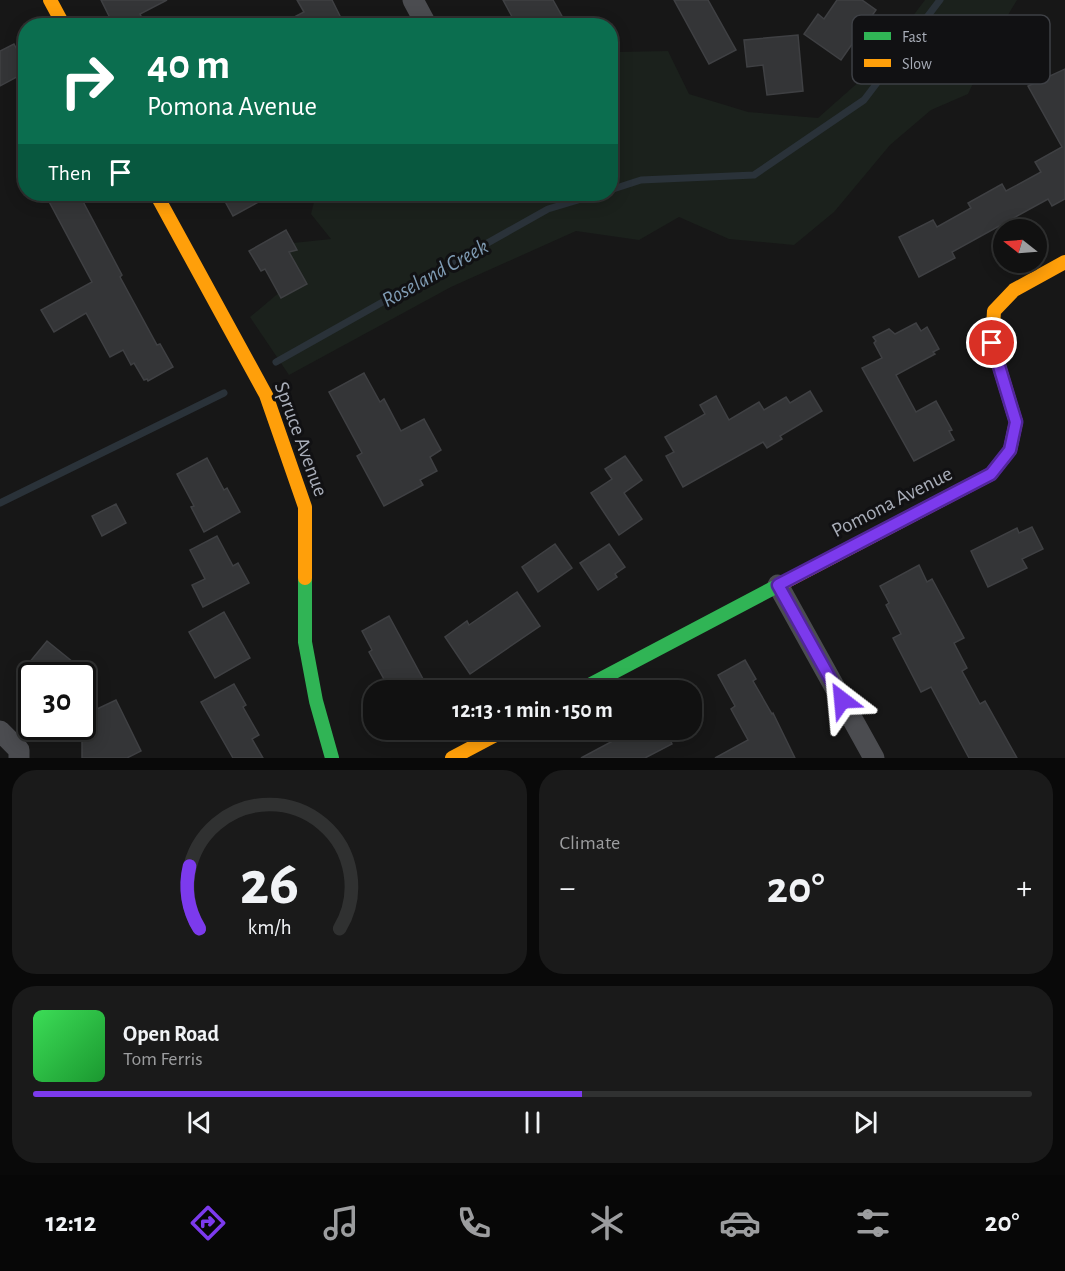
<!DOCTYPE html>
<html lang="en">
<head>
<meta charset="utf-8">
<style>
  :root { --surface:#111; --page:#1a1a1a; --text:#f1f3f6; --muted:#9c9d9f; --line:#303131; --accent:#7c3aed }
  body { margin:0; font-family:"Alegreya Sans",sans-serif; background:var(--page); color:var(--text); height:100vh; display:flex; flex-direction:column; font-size:22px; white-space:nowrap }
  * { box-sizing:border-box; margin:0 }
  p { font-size:20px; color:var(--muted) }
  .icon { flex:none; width:33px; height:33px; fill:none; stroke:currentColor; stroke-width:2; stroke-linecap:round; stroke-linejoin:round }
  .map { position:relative; height:758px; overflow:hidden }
  .panel { display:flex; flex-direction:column; gap:12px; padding:12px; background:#090909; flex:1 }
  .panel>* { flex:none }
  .guide { position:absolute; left:18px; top:18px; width:600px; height:183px; border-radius:24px; box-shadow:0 3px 15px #0003,0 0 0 2px var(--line); background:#0b6e4f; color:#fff; overflow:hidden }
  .needle { width:39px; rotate:287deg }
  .fabs { position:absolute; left:993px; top:219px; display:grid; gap:12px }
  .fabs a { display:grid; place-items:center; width:54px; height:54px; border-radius:50%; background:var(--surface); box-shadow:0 3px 15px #0003,0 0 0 2px var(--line); font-size:30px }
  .speed { position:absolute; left:18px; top:662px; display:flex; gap:12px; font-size:30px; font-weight:700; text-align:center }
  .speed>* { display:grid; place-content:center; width:78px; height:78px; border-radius:50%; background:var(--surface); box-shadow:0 3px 15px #0003,0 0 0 2px var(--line); line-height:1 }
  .speed .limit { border:3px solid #111; border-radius:9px; background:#fff; color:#111 }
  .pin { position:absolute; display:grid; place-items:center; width:51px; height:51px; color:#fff; margin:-26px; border:3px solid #fff; border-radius:50%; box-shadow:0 2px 6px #0007 }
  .me { position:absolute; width:66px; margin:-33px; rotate:331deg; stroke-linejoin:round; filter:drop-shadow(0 0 4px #0008) }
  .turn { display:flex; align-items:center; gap:21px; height:126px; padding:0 30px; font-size:27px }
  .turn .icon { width:78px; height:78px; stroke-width:2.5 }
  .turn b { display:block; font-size:42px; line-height:51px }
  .then { display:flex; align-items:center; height:57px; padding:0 30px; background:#0003; gap:12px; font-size:22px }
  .big { font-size:45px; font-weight:700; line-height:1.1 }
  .panel .card { flex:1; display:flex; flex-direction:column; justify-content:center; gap:9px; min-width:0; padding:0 21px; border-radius:24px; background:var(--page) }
  .panel .dial { align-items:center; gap:0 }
  .dial svg { height:156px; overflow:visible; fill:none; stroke:var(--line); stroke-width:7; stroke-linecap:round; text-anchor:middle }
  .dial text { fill:var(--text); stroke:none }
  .song { display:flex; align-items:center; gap:18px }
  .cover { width:72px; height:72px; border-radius:9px; background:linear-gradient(135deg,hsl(130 70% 55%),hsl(130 70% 35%)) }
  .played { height:6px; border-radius:3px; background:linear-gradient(90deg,var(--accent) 55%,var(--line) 55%) }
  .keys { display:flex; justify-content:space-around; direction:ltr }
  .heat { display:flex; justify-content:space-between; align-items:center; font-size:33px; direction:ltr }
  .panel .tiles { flex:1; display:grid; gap:12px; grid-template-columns:1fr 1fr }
  .card:last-child { grid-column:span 2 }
  .trip { position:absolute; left:363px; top:680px; width:339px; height:60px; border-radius:24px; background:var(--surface); box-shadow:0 3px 15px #0003,0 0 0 2px var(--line); font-weight:700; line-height:60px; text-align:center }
  .menu { display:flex; height:96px; justify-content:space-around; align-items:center; background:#070707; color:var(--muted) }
  .menu .icon { width:42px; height:42px }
  .menu .active { color:var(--accent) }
  .menu b { font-size:27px; color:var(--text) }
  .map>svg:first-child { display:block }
  .green { fill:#1b211c }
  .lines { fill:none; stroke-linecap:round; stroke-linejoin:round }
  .stream { stroke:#2a3239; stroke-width:7 }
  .building { fill:#343537; stroke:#3f4043; stroke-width:1.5 }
  .street { stroke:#4b4c50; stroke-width:21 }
  .fast { stroke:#30b455; stroke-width:14 }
  .slow { stroke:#ff9f0a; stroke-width:14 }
  .route-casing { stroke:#51269a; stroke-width:15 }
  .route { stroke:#7c3aed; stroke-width:10 }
  .labels { text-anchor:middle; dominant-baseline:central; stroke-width:6; stroke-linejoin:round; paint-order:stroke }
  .street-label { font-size:21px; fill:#a8adb8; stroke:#111113 }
  .water-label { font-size:22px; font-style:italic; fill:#7f9bb3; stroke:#111113 }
  .key { fill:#111113; stroke:#3e4045; stroke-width:1.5 }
  .key-label { font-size:16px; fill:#a8adb8 }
</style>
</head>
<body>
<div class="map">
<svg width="1065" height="758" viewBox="0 0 1065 758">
  <rect width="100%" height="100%" fill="#171717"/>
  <path class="green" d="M925 0H1017L997 33 968 94 931 110 890 145 834 212 794 245 729 239 679 217 639 240 576 231 451 287 289 375 250 317 281 291 278 272 293 243 331 239 311 214 316 194H610L611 137 613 136 619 99 617 52 668 51 689 94 748 112 818 118 871 71Z"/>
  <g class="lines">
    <g class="stream">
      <path d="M610 190 641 180 754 175 864 100 940 0"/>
      <path d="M276 362 548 209 598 194"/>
      <path d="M0 503 224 393"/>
    </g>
  </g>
  <g class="building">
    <path d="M101 0H167L140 14 146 26H114Z"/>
    <path d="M297 0H332L345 26H277L304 12Z"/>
    <path d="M503 0H553L563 18 549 26H517Z"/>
    <path d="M674 0H708L736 50 709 64Z"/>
    <path d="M837 0H862L876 10 841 60 804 34 818 14 824 19Z"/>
    <path d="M798 35 803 91 767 95 763 65 747 67 744 40Z"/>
    <path d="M14 44 26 66V72L0 86V51Z"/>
    <path d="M1065 69V199L1052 206 1048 199 952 252 955 258 919 277 899 237 933 220 937 227 971 208 968 203 1002 184 1006 191 1041 172 1035 162 1062 147 1028 86Z"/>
    <path d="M45 194H79L122 275 120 277 157 345 160 344 173 367 148 381 147 379 144 380 134 363 131 365 123 350 110 357 86 313 54 332 41 310 92 282Z"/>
    <path d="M221 194H273L233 216Z"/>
    <path d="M286 230 297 250 289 252 307 284 281 298 265 269 261 271 249 251Z"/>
    <path d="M916 323 921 331 927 327 939 349 933 352 935 354 896 375 916 412 936 401 952 430 949 431 954 440 914 461 862 368 882 358 874 343 876 341 873 337 889 329 895 334Z"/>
    <path d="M364 373 380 402 384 399 401 431 424 419 441 450 430 457 437 471 420 480 423 485 384 506 357 456 362 453 329 392Z"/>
    <path d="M810 391 822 411 780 436 782 439 767 448 763 442 683 487 666 456 674 452 665 437 705 414 700 405 716 396 729 420 759 402 764 410 786 397 790 403Z"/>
    <path d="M625 456 642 480 624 493 642 519 619 535 591 493 612 479 605 469Z"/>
    <path d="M207 458 224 490 227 488 240 512 204 532 191 507 194 506 177 474Z"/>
    <path d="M116 504 126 523 102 536 92 516Z"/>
    <path d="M1032 527 1043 549 1022 559 1027 568 988 587 971 551 1017 528 1019 533Z"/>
    <path d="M217 536 233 566 238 563 249 583 203 607 192 585 205 579 190 550Z"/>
    <path d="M555 544 572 568 538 592 522 567Z"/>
    <path d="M609 544 625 567 615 574 617 577 598 590 580 563Z"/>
    <path d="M919 565 927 582 932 579 964 638 954 643 967 668 962 671 980 704 985 701 1017 758H969L931 687 921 692 893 638 901 634 886 605 889 603 880 586Z"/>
    <path d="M517 592 540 626 470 674 445 637 467 621 469 625Z"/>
    <path d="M224 612 250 658 215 678 189 632Z"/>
    <path d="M389 616 429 690H390L369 652 372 650 362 631Z"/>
    <path d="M47 641 89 675H19Z"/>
    <path d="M745 660 756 679 753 681 772 714 773 713 795 758H715L748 740 731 709 735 706 718 675Z"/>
    <path d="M234 684 246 705 243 707 259 735 252 739 263 758H233L201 702Z"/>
    <path d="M116 700 141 751 127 758H82V716Z"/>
    <path d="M635 729H665L672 744 645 758H581Z"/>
  </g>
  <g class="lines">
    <g class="street">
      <path d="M413 0 427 26"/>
      <path d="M778 585 874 758"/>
      <path d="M0 731 19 750V758"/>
    </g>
    <g class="fast">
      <path d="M305 578V642L316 701 332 758"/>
      <path d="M580 690 781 584"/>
    </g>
    <g class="slow">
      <path d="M50 0 64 26"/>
      <path d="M156 194 266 395 305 507V578"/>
      <path d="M781 584 991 474 1010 450 1016 422 992 343 994 311 1014 290 1065 262"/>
      <path d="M452 758 507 729"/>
    </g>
  </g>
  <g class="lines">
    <g class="route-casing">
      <path id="route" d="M842 700 778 585 991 474 1010 450 1016 422 992 343"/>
    </g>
    <use href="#route" class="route"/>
  </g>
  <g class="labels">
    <g class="street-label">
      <text transform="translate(301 439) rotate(70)">Spruce Avenue</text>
      <text transform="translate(892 502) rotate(-27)">Pomona Avenue</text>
    </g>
    <g class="water-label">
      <text transform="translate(435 273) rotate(-29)">Roseland Creek</text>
    </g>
  </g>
  <rect x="852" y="15" width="198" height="69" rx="9" class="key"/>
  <rect x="864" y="32" width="27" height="8" fill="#30b455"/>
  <rect x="864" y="59" width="27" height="8" fill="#ff9f0a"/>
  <g class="key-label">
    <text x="902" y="42">Fast</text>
    <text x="902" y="69">Slow</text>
  </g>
</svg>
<div class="fabs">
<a><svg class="needle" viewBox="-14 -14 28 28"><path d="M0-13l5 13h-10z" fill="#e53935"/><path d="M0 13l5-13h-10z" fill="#9c9d9f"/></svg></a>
</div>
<div class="speed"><div class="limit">30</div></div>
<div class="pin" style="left:992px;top:343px;background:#d93025"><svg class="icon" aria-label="arrive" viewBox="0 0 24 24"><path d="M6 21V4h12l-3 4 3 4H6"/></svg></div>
<svg class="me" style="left:842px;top:700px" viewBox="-20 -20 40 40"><path d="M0-17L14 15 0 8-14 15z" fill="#7c3aed" stroke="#fff" stroke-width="4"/></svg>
<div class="trip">12:13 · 1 min · 150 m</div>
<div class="guide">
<div class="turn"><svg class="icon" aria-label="right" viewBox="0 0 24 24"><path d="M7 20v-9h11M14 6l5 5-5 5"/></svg><div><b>40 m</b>Pomona Avenue</div></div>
<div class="then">Then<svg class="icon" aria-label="arrive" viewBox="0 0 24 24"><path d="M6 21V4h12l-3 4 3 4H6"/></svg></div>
</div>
</div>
<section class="panel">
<div class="tiles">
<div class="card dial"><svg viewBox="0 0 100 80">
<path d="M14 69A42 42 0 1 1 86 69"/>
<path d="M14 69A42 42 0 0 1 9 37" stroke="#7c3aed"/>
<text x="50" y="56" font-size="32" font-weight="700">26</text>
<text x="50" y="72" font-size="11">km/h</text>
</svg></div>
<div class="card"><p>Climate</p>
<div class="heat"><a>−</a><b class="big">20°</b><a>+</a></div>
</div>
<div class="card">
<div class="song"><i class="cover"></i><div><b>Open Road</b><p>Tom Ferris</p></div></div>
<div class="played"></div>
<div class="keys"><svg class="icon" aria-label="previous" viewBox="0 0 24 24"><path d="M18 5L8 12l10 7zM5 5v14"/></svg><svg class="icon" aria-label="pause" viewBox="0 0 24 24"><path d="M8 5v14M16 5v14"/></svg><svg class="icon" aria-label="next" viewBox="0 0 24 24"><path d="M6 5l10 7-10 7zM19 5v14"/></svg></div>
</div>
</div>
</section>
<nav class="menu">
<b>12:12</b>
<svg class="icon active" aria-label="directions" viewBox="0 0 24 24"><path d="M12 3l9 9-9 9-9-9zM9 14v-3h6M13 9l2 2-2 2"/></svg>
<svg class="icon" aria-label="music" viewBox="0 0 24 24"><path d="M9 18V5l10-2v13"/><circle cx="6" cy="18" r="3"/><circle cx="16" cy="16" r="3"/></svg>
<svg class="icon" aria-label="phone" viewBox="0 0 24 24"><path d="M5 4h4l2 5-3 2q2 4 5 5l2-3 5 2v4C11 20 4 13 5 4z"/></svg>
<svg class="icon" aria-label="climate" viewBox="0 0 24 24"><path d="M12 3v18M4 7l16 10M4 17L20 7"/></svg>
<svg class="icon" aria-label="car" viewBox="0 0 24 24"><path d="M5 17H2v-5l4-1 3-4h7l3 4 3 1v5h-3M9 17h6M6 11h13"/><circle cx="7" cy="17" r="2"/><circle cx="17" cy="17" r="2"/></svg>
<svg class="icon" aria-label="filters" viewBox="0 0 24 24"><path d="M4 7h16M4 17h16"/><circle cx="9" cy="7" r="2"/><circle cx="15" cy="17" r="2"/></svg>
<b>20°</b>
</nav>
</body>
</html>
